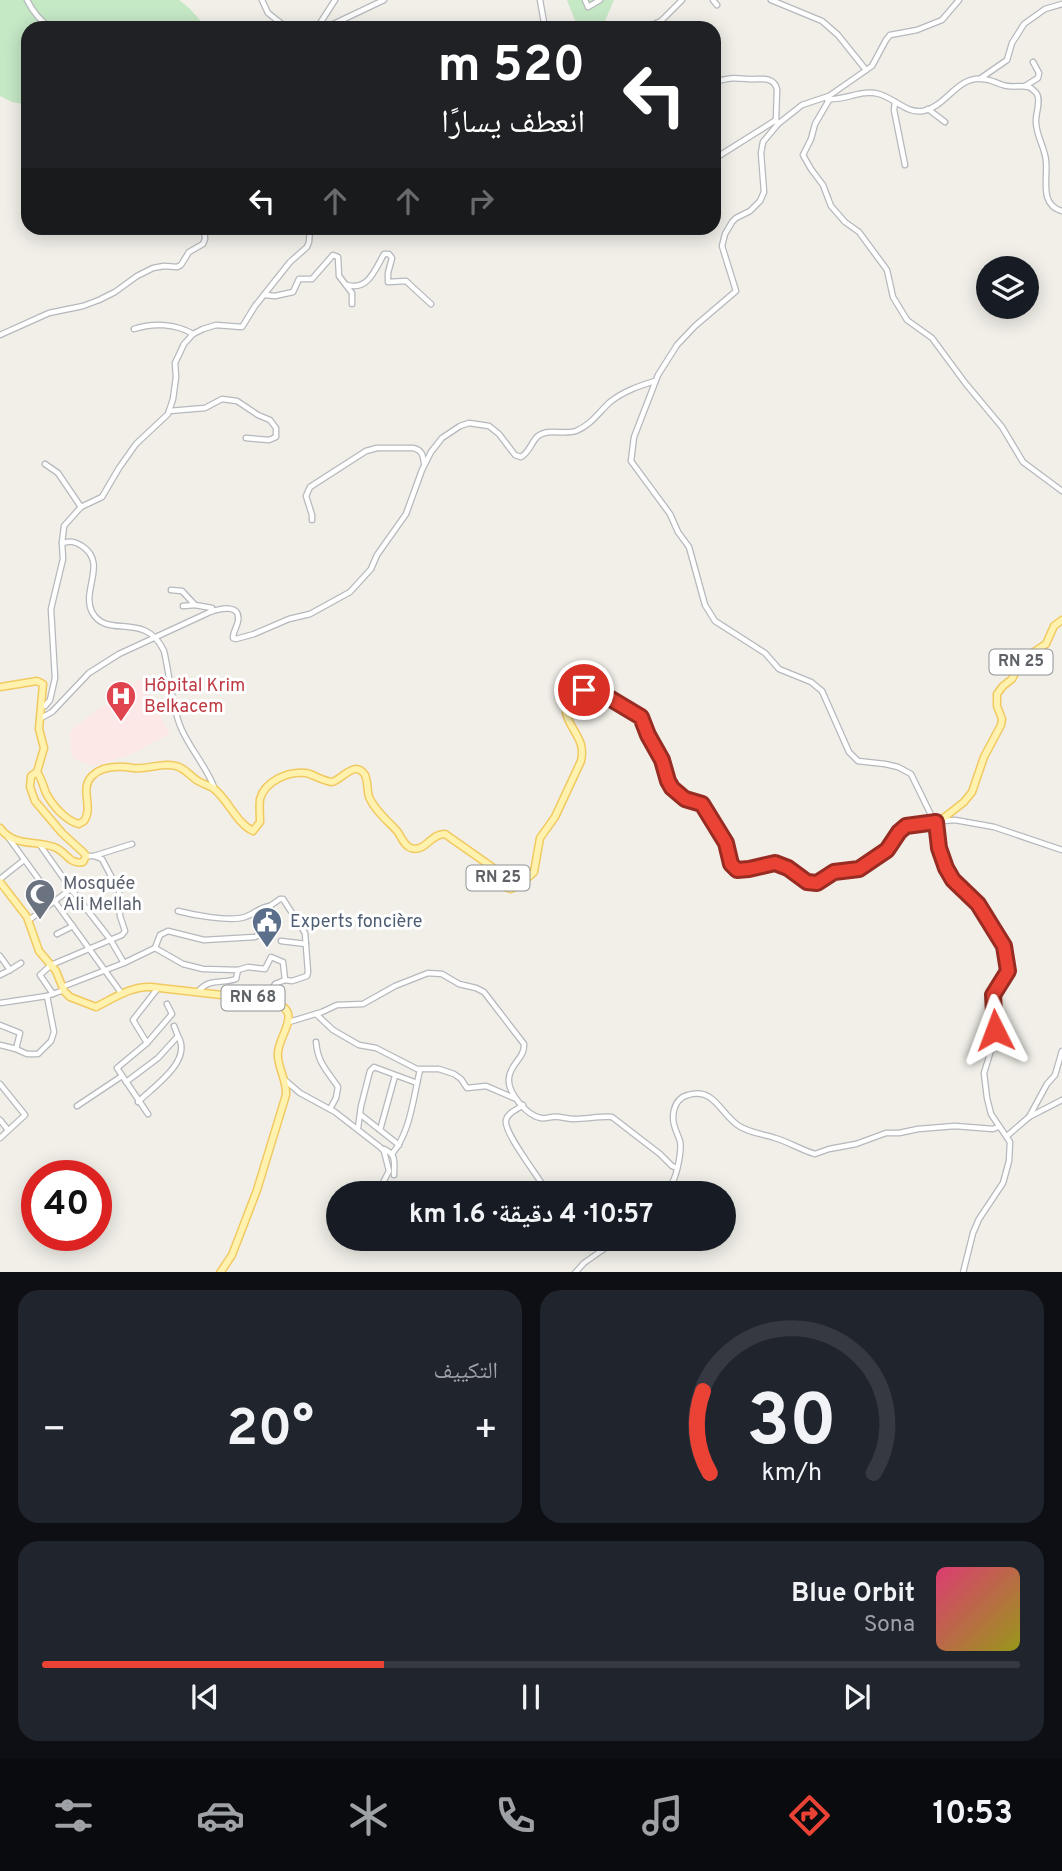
<!DOCTYPE html>
<html lang="ar">
<head>
<meta charset="utf-8">
<style>
  :root { --surface:#171b24; --page:#20242c; --text:#f1f3f6; --muted:#9ea1a6; --line:#363941; --accent:#ea4335 }
  body { margin:0; font-family:Overpass,"Noto Naskh Arabic",sans-serif; background:var(--page); color:var(--text); direction:rtl; height:100vh; display:flex; flex-direction:column; font-size:26px; white-space:nowrap }
  * { box-sizing:border-box; margin:0 }
  p { font-size:23px; color:var(--muted) }
  .icon { flex:none; width:38px; height:38px; fill:none; stroke:currentColor; stroke-width:2; stroke-linecap:round; stroke-linejoin:round }
  .map { position:relative; height:1272px; overflow:hidden; direction:ltr }
  .drawer { display:flex; flex-direction:column; gap:18px; padding:18px; background:#0d0f14; flex:1 }
  .drawer>* { flex:none }
  .banner { position:absolute; left:21px; top:21px; width:700px; height:214px; border-radius:21px; box-shadow:0 4px 18px #0003; direction:rtl; background:#202124; color:#fff; overflow:hidden }
  .tools { position:absolute; left:976px; top:256px; display:grid; gap:14px }
  .tools a { display:grid; place-items:center; width:63px; height:63px; border-radius:50%; background:var(--surface); box-shadow:0 4px 18px #0003; font-size:35px }
  .speed { position:absolute; left:21px; top:1160px; display:flex; gap:14px; font-size:35px; font-weight:700; text-align:center }
  .speed>* { display:grid; place-content:center; width:91px; height:91px; border-radius:50%; background:var(--surface); box-shadow:0 4px 18px #0003; line-height:1 }
  .speed .limit { border:10px solid #d22; background:#fff; color:#111 }
  .pin { position:absolute; display:grid; place-items:center; width:60px; height:60px; color:#fff; margin:-30px; border:4px solid #fff; border-radius:50%; box-shadow:0 2px 7px #0007 }
  .me { position:absolute; width:77px; margin:-38px; rotate:357deg; stroke-linejoin:round; filter:drop-shadow(0 0 5px #0008) }
  .turn { display:flex; align-items:center; gap:24px; height:147px; padding:0 21px; font-size:32px }
  .turn .icon { width:91px; height:91px; stroke-width:2.5 }
  .turn b { display:block; font-size:49px; line-height:60px }
  .lanes { display:flex; align-items:center; height:66px; padding:0 21px; background:#0003; justify-content:center; gap:35px; direction:ltr }
  .lanes .off { opacity:.35 }
  .big { font-size:52px; font-weight:700; line-height:1.1 }
  .drawer .widget { flex:1; display:flex; flex-direction:column; justify-content:center; gap:10px; min-width:0; padding:0 24px; border-radius:21px; background:var(--page) }
  .drawer .dial { align-items:center; gap:0 }
  .dial svg { height:182px; overflow:visible; fill:none; stroke:var(--line); stroke-width:7; stroke-linecap:round; text-anchor:middle }
  .dial text { fill:var(--text); stroke:none }
  .song { display:flex; align-items:center; gap:21px }
  .cover { width:84px; height:84px; border-radius:10px; background:linear-gradient(135deg,hsl(340 70% 55%),hsl(60 70% 35%)) }
  .played { height:7px; border-radius:4px; background:linear-gradient(90deg,var(--accent) 35%,var(--line) 35%) }
  .keys { display:flex; justify-content:space-around; direction:ltr }
  .heat { display:flex; justify-content:space-between; align-items:center; font-size:38px; direction:ltr }
  .drawer .tiles { flex:1; display:grid; gap:18px; grid-template-columns:1fr 1fr }
  .widget:last-child { grid-column:span 2 }
  .trip { position:absolute; left:326px; top:1181px; width:410px; height:70px; border-radius:35px; background:var(--surface); box-shadow:0 4px 18px #0003; font-weight:700; line-height:70px; text-align:center; direction:rtl }
  .menu { display:flex; height:112px; justify-content:space-around; align-items:center; background:#090b0e; color:var(--muted) }
  .menu .icon { width:49px; height:49px }
  .menu .selected { color:var(--accent) }
  .menu b { font-size:32px; color:var(--text) }
  .map>svg:first-child { display:block }
  .medical { fill:#fce8e6 }
  .green { fill:#c5e8c5 }
  .lines { fill:none; stroke-linecap:round; stroke-linejoin:round }
  .minor-casing { stroke:#b5b8bc; stroke-width:7 }
  .major-casing { stroke:#f2c960; stroke-width:9 }
  .minor { stroke:#fff; stroke-width:4.5 }
  .major { stroke:#fff2af; stroke-width:6 }
  .route-casing { stroke:#982c22; stroke-width:18 }
  .route { stroke:#ea4335; stroke-width:12 }
  .labels { text-anchor:middle; dominant-baseline:central; stroke-width:6; stroke-linejoin:round; paint-order:stroke }
  .shield { fill:#fff; stroke:#8f9295; stroke-width:2 }
  .shield-label { font-size:16px; font-weight:bold; fill:#5f6368 }
  .health-label { font-size:18px; fill:#be3a42; stroke:#fff; text-anchor:start }
  .worship-label { font-size:18px; fill:#5b616d; stroke:#fff; text-anchor:start }
  .service-label { font-size:18px; fill:#4e5e75; stroke:#fff; text-anchor:start }
</style>
</head>
<body>
<div class="map">
<svg width="1062" height="1273" viewBox="0 0 1062 1273">
  <rect width="100%" height="100%" fill="#f1efe8"/>
  <path class="medical" d="M141 679 151 697 154 696 160 706 161 718 170 734 129 755 100 765H89L72 758 70 735 72 729 102 707 133 690 130 685Z"/>
  <g class="green">
    <path d="M0 0H179L189 8 207 28H28V105L12 102 0 96Z"/>
    <path d="M567 0H614L602 28H578Z"/>
  </g>
  <g class="lines">
    <g class="minor-casing">
      <g id="minor">
        <path d="M27 0C33 12 40 21 51 28"/>
        <path d="M262 0 268 13 287 28"/>
        <path d="M540 0 545 28"/>
        <path d="M585 0 588 7 600 0"/>
        <path d="M713 0 717 5"/>
        <path d="M771 0 822 21 838 35 866 70"/>
        <path d="M959 0 942 20 917 30 890 35 886 40 872 66 829 96 802 105 778 124 763 142 761 153 764 192 760 201 750 211 736 218 732 222 725 234 722 246 736 291 695 326 677 345 658 375 634 437 631 461 670 514 678 532 689 547 705 605 715 621 765 653 779 669 811 682 822 691 849 752 858 761 885 764 898 767 911 774 935 823 939 848 946 868 953 880 977 904 1004 946 1008 971 993 995 995 1037 984 1073 987 1098 991 1114 1010 1142 1009 1161 1003 1183 979 1219 973 1233 963 1273"/>
        <path d="M317 28 335 0"/>
        <path d="M325 28 384 0"/>
        <path d="M646 28 661 21 682 0"/>
        <path d="M981 78 1007 60 1012 43 1024 24 1045 9 1062 4"/>
        <path d="M714 83C726 77 735 78 748 79 759 80 773 75 777 89L776 120 778 124"/>
        <path d="M1025 86 1038 78 1039 73 1033 62"/>
        <path d="M827 99C845 101 861 89 879 94 894 98 907 114 923 111 946 107 957 76 982 79 990 79 996 83 1003 85 1011 88 1021 85 1029 87 1031 88 1036 92 1037 94 1041 101 1036 112 1036 120 1035 134 1045 147 1046 161 1048 179 1039 205 1062 211"/>
        <path d="M829 100 815 124 811 139 803 155 811 169 823 185 831 206 845 222 859 232 887 270 893 297 907 320 932 338 966 384 1002 427 1023 462 1062 491"/>
        <path d="M895 102 894 110 905 165"/>
        <path d="M928 109 945 122"/>
        <path d="M714 159 776 120"/>
        <path d="M347 285C368 291 375 270 384 254H389L392 258 388 273V282L406 281 431 304"/>
        <path d="M265 295 275 296 293 292 299 279H312L333 255 338 257 339 276 352 293V304"/>
        <path d="M134 329C152 323 175 323 193 334"/>
        <path d="M0 335 49 313 83 306 99 300 115 292 137 276 153 268 164 266 177 267 181 265 189 252 203 244 205 239 204 228"/>
        <path d="M169 411 205 408 222 399 237 401 258 415 270 420 276 428V437L269 440 246 438"/>
        <path d="M45 464 58 473 81 507"/>
        <path d="M312 520V515L306 496 310 487 366 451 377 448H413C422 450 423 455 424 463"/>
        <path d="M62 543C71 541 74 541 82 546 108 563 81 590 92 612 107 640 145 610 164 651 170 676 171 704 181 728 190 749 206 766 214 787"/>
        <path d="M171 590 182 591 195 605 212 608 211 611"/>
        <path d="M183 606 195 605"/>
        <path d="M41 706H45L50 700 55 678 51 609 63 559 62 543 64 526 81 507 102 497 119 468 136 444 168 414 173 399 176 377 175 363 184 344 193 334 203 329 216 325 242 327 255 306 290 262 307 247 309 242 310 228"/>
        <path d="M41 718 52 712 89 673 119 654 210 612C219 609 241 603 238 621 237 627 233 632 233 638L236 639 254 634 289 619 310 614 350 592 371 569 377 555 406 514 422 470 431 452 442 438 460 426 469 423 489 426 499 434 515 455 521 457C530 452 531 442 538 436 548 428 565 435 576 431 591 425 599 412 610 402 624 391 639 386 655 381"/>
        <path d="M942 821 955 820 994 827 1062 850"/>
        <path d="M8 837 122 994"/>
        <path d="M40 845 71 889 110 939 124 963 62 987"/>
        <path d="M94 856 132 844"/>
        <path d="M0 879 24 860"/>
        <path d="M178 911C193 915 230 922 245 917 254 914 260 907 270 906"/>
        <path d="M29 920 71 889"/>
        <path d="M57 934 73 926"/>
        <path d="M281 941 306 944"/>
        <path d="M155 948 160 935 168 931 204 940 255 937C267 932 272 918 270 906L280 899H283L305 933 308 972 307 976 292 981 285 980"/>
        <path d="M0 956 10 970 0 975"/>
        <path d="M124 963 155 948 183 964 203 969 238 970 236 979C222 984 208 978 198 992"/>
        <path d="M10 970 21 963"/>
        <path d="M238 970 248 967 265 969 271 957 283 962 285 980 275 984 266 1000"/>
        <path d="M53 994 40 975 51 965 122 935 125 931 120 916 119 891 102 859 94 856H86"/>
        <path d="M0 1003 47 996 64 990"/>
        <path d="M316 1014 333 1030 359 1045 376 1048 417 1069H439L454 1074 461 1079 467 1088 486 1086 514 1098"/>
        <path d="M289 1022 322 1012 337 1005 363 1004 395 986 428 973 442 974 459 984 476 988 484 992 524 1044C525 1058 510 1064 509 1078 507 1092 527 1116 541 1118 545 1119 549 1117 552 1117 560 1116 567 1119 574 1119 587 1119 600 1116 612 1117L660 1154 672 1166 677 1168"/>
        <path d="M0 1025 20 1033 16 1049 0 1045"/>
        <path d="M174 1026 178 1036"/>
        <path d="M316 1042C318 1064 327 1070 338 1087L336 1098 330 1109"/>
        <path d="M147 1043 172 1014 167 1004"/>
        <path d="M16 1049 27 1054H38L51 1041 54 1032 47 996"/>
        <path d="M286 1081 300 1093 335 1112 380 1147 384 1151 389 1171 377 1194"/>
        <path d="M126 1082 158 1058 178 1036C193 1061 154 1086 138 1102"/>
        <path d="M0 1084 25 1115 0 1138"/>
        <path d="M523 1105C517 1110 508 1112 506 1120 503 1133 541 1179 548 1194"/>
        <path d="M77 1106 122 1076"/>
        <path d="M148 1114 117 1068 147 1043 133 1020 158 988"/>
        <path d="M361 1115 399 1145"/>
        <path d="M1029 1117 1047 1084 1055 1075 1062 1051"/>
        <path d="M0 1120 8 1130"/>
        <path d="M358 1128 361 1106 370 1071 374 1067 417 1083"/>
        <path d="M380 1130 395 1076"/>
        <path d="M1007 1136 1029 1117 1062 1100"/>
        <path d="M384 1149C397 1155 394 1162 394 1175"/>
        <path d="M392 1154C411 1131 413 1098 420 1070"/>
        <path d="M660 1194C663 1190 669 1187 672 1183 677 1175 682 1150 680 1141 676 1130 671 1122 674 1110 676 1102 680 1097 688 1095 715 1087 720 1114 739 1126 750 1133 763 1134 775 1138 789 1142 801 1150 815 1154L829 1149 856 1144 886 1133H899L918 1129 955 1126 993 1129 998 1127"/>
        <path d="M600 1239 610 1245"/>
        <path d="M575 1273 584 1263 618 1239"/>
      </g>
    </g>
    <g class="major-casing">
      <g id="major">
        <path d="M0 687 37 681 43 684 39 729 44 748 37 772"/>
        <path d="M0 828C14 847 34 840 54 847 66 851 69 865 83 862L86 856 84 853 62 833 35 801 30 787 31 776 37 772C42 779 43 786 46 793 52 805 66 821 79 824L84 821C94 807 79 789 92 776 103 765 120 766 133 768 149 770 160 762 176 766 185 768 190 776 198 781 203 784 208 785 213 788 228 799 236 823 253 831L260 822C260 815 259 807 260 799 265 781 288 771 306 773 315 775 322 781 332 782 340 780 348 769 356 769 360 769 363 772 365 775 368 782 367 790 369 797 375 811 387 820 397 831 401 836 404 846 411 848 425 853 431 833 445 834L492 867 505 887 511 889 520 885 534 872 540 838 555 817 581 761C586 739 571 732 566 713L568 708 580 698 584 690 591 688 641 717 648 735 662 760 668 781 672 788 679 796 685 799 702 804 726 843 731 864 734 868 741 870 775 863 788 868 807 882 817 883 834 872 859 868 887 851 902 829 916 823 931 824 941 820 964 802 972 792 984 757 1001 725 1002 719 997 706V694L1003 686 1012 679 1022 660 1046 644 1054 626 1062 620"/>
        <path d="M0 882 27 917 39 951 56 971 64 991 70 997 96 1007C114 998 131 986 151 987L266 1000C307 1009 280 1031 278 1052 276 1065 287 1079 286 1095L257 1190 232 1255 220 1273"/>
      </g>
    </g>
    <use href="#minor" class="minor"/>
    <use href="#major" class="major"/>
  </g>
  <g class="lines">
    <g class="route-casing">
      <path id="route" d="M584 690 591 688 596 690 641 717 648 735 662 760 668 781 672 788 685 799 702 804 726 843 731 864 737 870 749 869 775 863 788 868 807 882 817 883 834 872 859 869 887 850 899 832 906 826 936 822 939 848 946 868 953 880 978 904 1004 946 1008 971 993 995 995 1030"/>
    </g>
    <use href="#route" class="route"/>
  </g>
  <defs>
    <g id="hospital-pin" transform="scale(1.575)"><path d="M0 17L-7.5 6A9.5 9.5 0 1 1 7.5 6Z" fill="#e0444e" stroke="#fff"/><path d="M-5-5h3v3.5h4V-5h3V5h-3V1.5h-4V5h-3Z" fill="#fff"/></g>
    <g id="mosque-pin" transform="scale(1.575)"><path d="M0 17L-7.5 6A9.5 9.5 0 1 1 7.5 6Z" fill="#6b7280" stroke="#fff"/><path d="M3.5-4.9A6 6 0 1 0 3.5 4.9A5 5 0 1 1 3.5-4.9Z" fill="#fff"/></g>
    <g id="civic-pin" transform="scale(1.575)"><path d="M0 17L-7.5 6A9.5 9.5 0 1 1 7.5 6Z" fill="#5c6f8a" stroke="#fff"/><path d="M-.6-6.5H3V-4.5H.6V-3L4-1V1h2V6H-6V1h2V-1L-.6-3ZM-1.2 2.5V6h2.4V2.5Z" fill="#fff"/></g>
  </defs>
  <g fill-rule="evenodd">
    <use href="#hospital-pin" x="121" y="696"/>
    <use href="#mosque-pin" x="40" y="894"/>
    <use href="#civic-pin" x="267" y="922"/>
  </g>
  <g class="labels">
    <g class="shield">
      <rect x="989.5" y="649.5" width="63" height="25" rx="5"/>
      <rect x="466.5" y="865.5" width="63" height="25" rx="5"/>
      <rect x="221.5" y="985.5" width="63" height="25" rx="5"/>
    </g>
    <g class="shield-label">
      <text x="1021" y="662">RN 25</text>
      <text x="498" y="878">RN 25</text>
      <text x="253" y="998">RN 68</text>
    </g>
    <g class="health-label">
      <text x="144" y="686">Hôpital Krim<tspan x="144" dy="21">Belkacem</tspan></text>
    </g>
    <g class="worship-label">
      <text x="63" y="884">Mosquée<tspan x="63" dy="21">Ali Mellah</tspan></text>
    </g>
    <g class="service-label">
      <text x="290" y="922">Experts foncière</text>
    </g>
  </g>
</svg>
<div class="tools">
<a><svg class="icon" aria-label="layers" viewBox="0 0 24 24"><path d="M12 4l9 5-9 5-9-5zM3 14l9 5 9-5"/></svg></a>
</div>
<div class="speed"><div class="limit">40</div></div>
<div class="pin" style="left:584px;top:690px;background:#d93025"><svg class="icon" aria-label="arrive" viewBox="0 0 24 24"><path d="M6 21V4h12l-3 4 3 4H6"/></svg></div>
<svg class="me" style="left:995px;top:1030px" viewBox="-20 -20 40 40"><path d="M0-17L14 15 0 8-14 15z" fill="#ea4335" stroke="#fff" stroke-width="4"/></svg>
<div class="trip">10:57 · 4 دقيقة · 1.6 km</div>
<div class="banner">
<div class="turn"><svg class="icon" aria-label="left" viewBox="0 0 24 24"><path d="M17 20v-9H6M10 6l-5 5 5 5"/></svg><div><b>520 m</b>انعطف يسارًا</div></div>
<div class="lanes"><svg class="icon" aria-label="left" viewBox="0 0 24 24"><path d="M17 20v-9H6M10 6l-5 5 5 5"/></svg><svg class="icon off" aria-label="ahead" viewBox="0 0 24 24"><path d="M12 20V5M6 11l6-6 6 6"/></svg><svg class="icon off" aria-label="ahead" viewBox="0 0 24 24"><path d="M12 20V5M6 11l6-6 6 6"/></svg><svg class="icon off" aria-label="right" viewBox="0 0 24 24"><path d="M7 20v-9h11M14 6l5 5-5 5"/></svg></div>
</div>
</div>
<section class="drawer">
<div class="tiles">
<div class="widget dial"><svg viewBox="0 0 100 80">
<path d="M14 69A42 42 0 1 1 86 69"/>
<path d="M14 69A42 42 0 0 1 11 33" stroke="#ea4335"/>
<text x="50" y="56" font-size="32" font-weight="700">30</text>
<text x="50" y="72" font-size="11">km/h</text>
</svg></div>
<div class="widget"><p>التكييف</p>
<div class="heat"><a>−</a><b class="big">20°</b><a>+</a></div>
</div>
<div class="widget">
<div class="song"><i class="cover"></i><div><b>Blue Orbit</b><p>Sona</p></div></div>
<div class="played"></div>
<div class="keys"><svg class="icon" aria-label="previous" viewBox="0 0 24 24"><path d="M18 5L8 12l10 7zM5 5v14"/></svg><svg class="icon" aria-label="pause" viewBox="0 0 24 24"><path d="M8 5v14M16 5v14"/></svg><svg class="icon" aria-label="next" viewBox="0 0 24 24"><path d="M6 5l10 7-10 7zM19 5v14"/></svg></div>
</div>
</div>
</section>
<nav class="menu">
<b>10:53</b>
<svg class="icon selected" aria-label="directions" viewBox="0 0 24 24"><path d="M12 3l9 9-9 9-9-9zM9 14v-3h6M13 9l2 2-2 2"/></svg>
<svg class="icon" aria-label="music" viewBox="0 0 24 24"><path d="M9 18V5l10-2v13"/><circle cx="6" cy="18" r="3"/><circle cx="16" cy="16" r="3"/></svg>
<svg class="icon" aria-label="phone" viewBox="0 0 24 24"><path d="M5 4h4l2 5-3 2q2 4 5 5l2-3 5 2v4C11 20 4 13 5 4z"/></svg>
<svg class="icon" aria-label="climate" viewBox="0 0 24 24"><path d="M12 3v18M4 7l16 10M4 17L20 7"/></svg>
<svg class="icon" aria-label="car" viewBox="0 0 24 24"><path d="M5 17H2v-5l4-1 3-4h7l3 4 3 1v5h-3M9 17h6M6 11h13"/><circle cx="7" cy="17" r="2"/><circle cx="17" cy="17" r="2"/></svg>
<svg class="icon" aria-label="filters" viewBox="0 0 24 24"><path d="M4 7h16M4 17h16"/><circle cx="9" cy="7" r="2"/><circle cx="15" cy="17" r="2"/></svg>
</nav>
</body>
</html>
